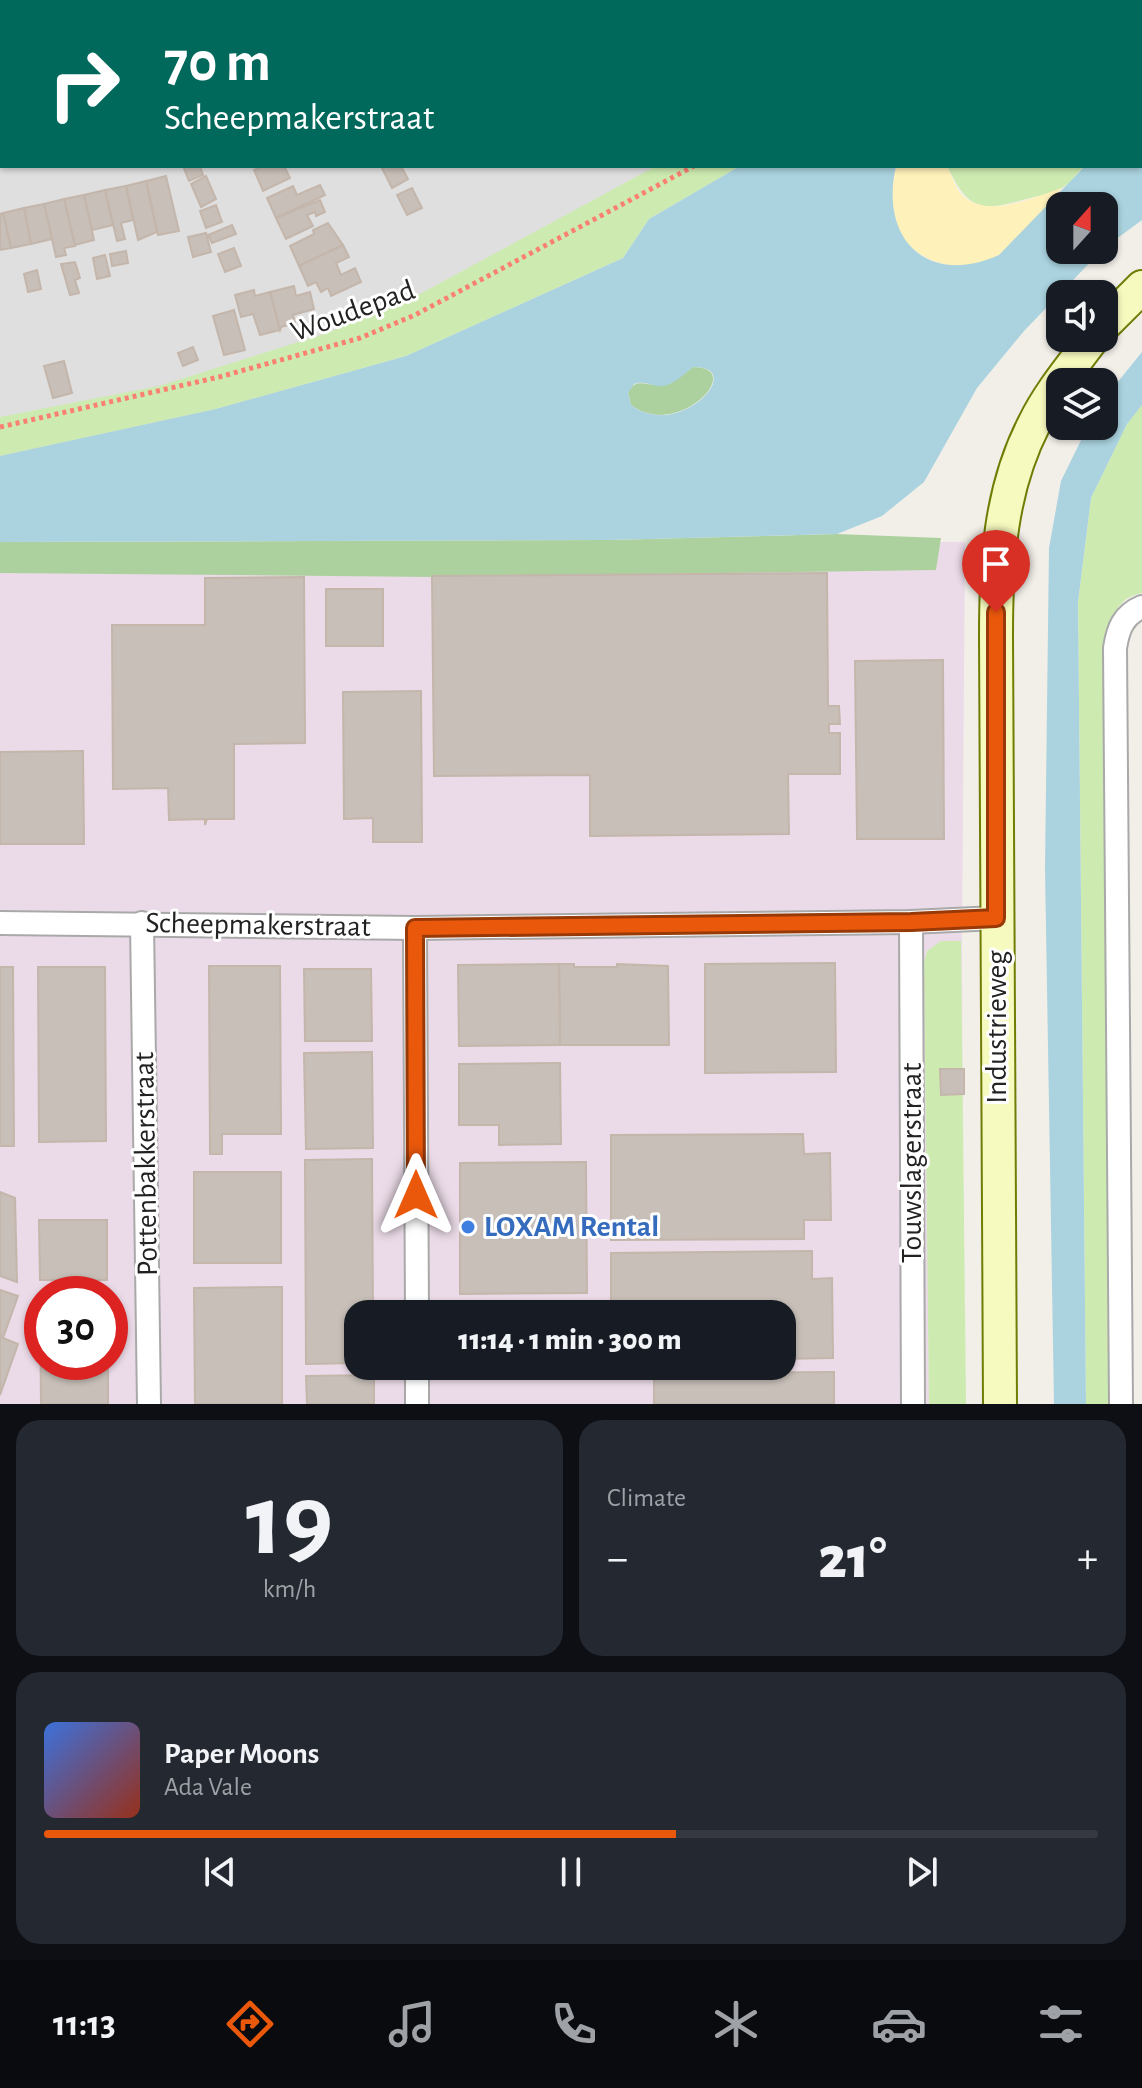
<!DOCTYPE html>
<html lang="en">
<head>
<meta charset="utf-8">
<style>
  :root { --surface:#171b24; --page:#242831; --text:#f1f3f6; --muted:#9ea1a6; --line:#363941; --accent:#ea580c }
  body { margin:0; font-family:"Alegreya Sans",sans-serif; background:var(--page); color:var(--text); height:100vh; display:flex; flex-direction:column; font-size:30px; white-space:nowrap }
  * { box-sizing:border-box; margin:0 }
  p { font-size:26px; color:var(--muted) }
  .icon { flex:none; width:44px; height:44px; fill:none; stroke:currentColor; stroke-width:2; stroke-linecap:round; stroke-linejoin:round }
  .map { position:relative; height:1404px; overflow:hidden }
  .drawer { display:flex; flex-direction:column; gap:16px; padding:16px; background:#0d0f14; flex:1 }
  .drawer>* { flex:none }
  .banner { position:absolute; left:0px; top:0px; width:1142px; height:168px; box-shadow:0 2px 6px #0004; background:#00695c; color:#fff; overflow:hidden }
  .needle { width:52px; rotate:21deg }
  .tools { position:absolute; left:1046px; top:192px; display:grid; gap:16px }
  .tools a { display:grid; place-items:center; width:72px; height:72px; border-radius:16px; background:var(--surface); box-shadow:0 2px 6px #0004; font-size:40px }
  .speed { position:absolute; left:24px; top:1276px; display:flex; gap:16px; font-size:40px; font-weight:700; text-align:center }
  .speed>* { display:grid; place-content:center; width:104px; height:104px; border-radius:50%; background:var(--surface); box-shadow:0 2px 6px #0004; line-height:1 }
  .speed .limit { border:12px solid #d22; background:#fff; color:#111 }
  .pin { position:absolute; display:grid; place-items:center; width:68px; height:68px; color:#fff; margin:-82px -34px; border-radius:50% 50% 50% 0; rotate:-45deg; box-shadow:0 0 8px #0007 }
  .pin .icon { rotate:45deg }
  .me { position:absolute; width:88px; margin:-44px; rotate:0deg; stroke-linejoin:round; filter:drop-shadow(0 0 6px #0008) }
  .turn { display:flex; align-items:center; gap:28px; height:168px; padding:0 32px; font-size:36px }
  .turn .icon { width:104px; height:104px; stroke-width:2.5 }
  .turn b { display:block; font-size:56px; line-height:68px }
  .big { font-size:60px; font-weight:800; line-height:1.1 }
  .drawer .tile { flex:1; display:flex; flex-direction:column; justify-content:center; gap:12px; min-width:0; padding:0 28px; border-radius:24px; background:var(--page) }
  .drawer .dial { align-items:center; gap:0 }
  .dial b { font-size:104px; line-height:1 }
  .song { display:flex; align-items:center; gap:24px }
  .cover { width:96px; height:96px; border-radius:12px; background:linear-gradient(135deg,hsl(220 70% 55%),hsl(10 70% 35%)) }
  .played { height:8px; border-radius:4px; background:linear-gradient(90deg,var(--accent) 60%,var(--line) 60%) }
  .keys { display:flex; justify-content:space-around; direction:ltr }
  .heat { display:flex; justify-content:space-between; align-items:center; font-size:44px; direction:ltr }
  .drawer .tiles { flex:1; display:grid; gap:16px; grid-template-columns:1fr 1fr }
  .tile:last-child { grid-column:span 2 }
  .trip { position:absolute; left:344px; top:1300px; width:452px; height:80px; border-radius:24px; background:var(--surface); box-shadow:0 2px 6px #0004; font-weight:800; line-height:80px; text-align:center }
  .dock { display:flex; height:128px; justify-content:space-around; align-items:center; background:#090b0e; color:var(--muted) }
  .dock .icon { width:56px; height:56px }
  .dock .active { color:var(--accent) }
  .dock b { font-size:36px; color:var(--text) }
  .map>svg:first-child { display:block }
  .residential { fill:#e0dfdf }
  .industrial { fill:#ebdbe8; fill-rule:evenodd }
  .grass { fill:#cdebb0 }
  .forest { fill:#add19e }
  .sand { fill:#fff1ba }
  .water { fill:#aad3df; fill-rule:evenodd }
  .building { fill:#c7bfb8; stroke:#c4b6ab; stroke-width:2 }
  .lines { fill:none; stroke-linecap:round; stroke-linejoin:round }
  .street-casing { stroke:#a9a9a9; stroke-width:26 }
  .secondary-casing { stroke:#707d05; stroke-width:36 }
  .path { stroke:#fa8072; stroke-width:5; stroke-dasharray:4 4; stroke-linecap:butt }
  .street { stroke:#fff; stroke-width:22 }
  .secondary { stroke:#f7fabf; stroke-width:32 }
  .route-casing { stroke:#983908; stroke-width:20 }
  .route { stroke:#ea580c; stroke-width:14 }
  .shop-dot { fill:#3f7fe0; stroke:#fff; stroke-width:3 }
  .labels { text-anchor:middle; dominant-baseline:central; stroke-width:6; stroke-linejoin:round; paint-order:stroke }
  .street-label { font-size:30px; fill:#222; stroke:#fff }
  .shop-label { font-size:30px; font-weight:bold; fill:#366cbe; stroke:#fff; text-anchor:start }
</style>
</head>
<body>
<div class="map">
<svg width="1142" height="1404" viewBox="0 0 1142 1404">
  <rect width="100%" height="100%" fill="#f2efe9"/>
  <path class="residential" d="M0 0H924L2 2V166H667L189 455 0 484Z"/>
  <path class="industrial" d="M965 542 962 937 963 1404H0V545ZM42 1294H110V1362H42ZM358 1314H782V1366H358Z"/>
  <g class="grass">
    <path d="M656 166H740L649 219 623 258 406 356 216 409 0 456V417L159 386 327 333 418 295Z"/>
    <path d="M947 166H1085C1077 172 1071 183 1062 188 1053 194 1037 196 1026 199 980 213 968 209 947 166Z"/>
    <path d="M1142 405V593C1123 597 1117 606 1110 625L1113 1404H1086L1078 602 1091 498 1127 424Z"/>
    <path d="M941 941H961L966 1404H929L924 963 927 951Z"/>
  </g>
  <g class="forest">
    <path d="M693 367C748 367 678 441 631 405L628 393C635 378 644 385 657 385 670 385 683 374 693 367Z"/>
    <path d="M837 534 941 538 936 570 434 577 0 573V542L609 540Z"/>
  </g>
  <path class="sand" d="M896 166H947C951 174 954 183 958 190 982 223 1033 197 1062 188 1045 207 1018 243 998 256 965 277 913 264 896 227 888 209 892 185 896 166Z"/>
  <g class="water">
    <path d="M1140 136H1142V220L1104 248V206H1060V250H1102L1024 331 977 388 924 482 882 516 837 534 609 540 0 542V456L216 409 406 356 623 258 649 219 740 166H896C879 240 928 287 999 255L1085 166H1140ZM693 367C749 366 679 442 631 405L628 393 634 384C646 380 652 387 662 386 674 385 684 374 693 367Z"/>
    <path d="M1142 352V405L1127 424 1091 498 1078 602 1086 1404H1054L1045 868 1049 548 1061 481 1088 426H1104V399Z"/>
  </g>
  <g class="building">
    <path d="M183 166H200L203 175 189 181Z"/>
    <path d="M263 166H288L285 168 290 178 263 191 254 170Z"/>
    <path d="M381 166H401L408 179 392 188Z"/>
    <path d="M166 176 179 231 158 235 146 181Z"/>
    <path d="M206 176 216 199 201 207 191 184Z"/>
    <path d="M146 181 157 232 138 240 126 186Z"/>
    <path d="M320 185 325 195 276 218 267 198 293 186 297 195Z"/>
    <path d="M126 186 133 220 121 223 125 239 117 241 105 190Z"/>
    <path d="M412 188 422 208 407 215 397 195Z"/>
    <path d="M105 190 113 225 92 230 84 195Z"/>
    <path d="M84 195 94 240 75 245 64 199Z"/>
    <path d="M64 199 75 246 64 248 66 255 56 257 44 204Z"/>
    <path d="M320 200 325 212 316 216 315 212 307 215 313 226 286 239 276 218Z"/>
    <path d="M44 204 52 239 31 244 24 208Z"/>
    <path d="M216 205 222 222 206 228 200 211Z"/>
    <path d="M24 208 31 244 11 248 3 213Z"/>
    <path d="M3 213 11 248 0 250V214Z"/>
    <path d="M328 223 343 245 299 266 290 246 314 234 313 230Z"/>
    <path d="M232 225 236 234 212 243 208 235Z"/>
    <path d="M206 233 211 252 193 257 188 237Z"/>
    <path d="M343 245 349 257 336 263 341 275 355 268 361 282 331 296 328 288 321 292 316 282 308 286 299 266Z"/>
    <path d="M234 248 241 266 225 272 218 254Z"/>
    <path d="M126 251 128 263 112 266 110 254Z"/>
    <path d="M105 255 110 276 97 279 93 258Z"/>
    <path d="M75 262 80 278 75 280 79 293 70 295 61 264Z"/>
    <path d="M37 270 41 289 28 292 24 274Z"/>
    <path d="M294 286 296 296 310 292 314 309 293 315 295 323 281 327 280 330 270 292Z"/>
    <path d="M254 290 255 296 270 292 280 330 260 335 253 314 241 317 235 295Z"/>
    <path d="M234 310 245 350 224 355 213 316Z"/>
    <path d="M193 347 198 360 183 366 178 353Z"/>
    <path d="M64 361 72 393 53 398 44 366Z"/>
    <path d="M827 573 828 706H839L840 724H829V733H840V774H788L789 834 590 836V775L434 776 432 576Z"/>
    <path d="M304 577 305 743 234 744V819H207L205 825V819L169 820 168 788 113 789 112 625H205V578Z"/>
    <rect x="326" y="589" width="57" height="57"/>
    <path d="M943 660 944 839H857L855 661Z"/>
    <path d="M421 691 422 842H373V818L344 819 343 692Z"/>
    <path d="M83 751 84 844H0V752Z"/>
    <path d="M835 963 836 1072 705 1073V964Z"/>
    <path d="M559 964H574V967H617V964L668 966 669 1045H560Z"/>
    <path d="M559 964 560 1045 459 1046 458 965Z"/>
    <path d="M209 966H280L281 1134H222V1154H210Z"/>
    <path d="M0 967H13L14 1146H0Z"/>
    <path d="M38 967H105L106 1141 39 1142Z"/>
    <path d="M304 969H371L372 1041H305Z"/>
    <path d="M372 1052 373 1148 306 1149 304 1053Z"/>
    <path d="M560 1063 561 1144 499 1145V1125H459V1064Z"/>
    <path d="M940 1069H964V1094L941 1095Z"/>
    <path d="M803 1134 804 1154 830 1153 831 1220H804V1239L611 1240V1135Z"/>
    <path d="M372 1159 373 1314H358V1363L306 1364 305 1160Z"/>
    <path d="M586 1162 587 1293 460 1294V1163Z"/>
    <rect x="194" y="1172" width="87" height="91"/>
    <path d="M0 1192 15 1198 17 1282 0 1276Z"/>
    <path d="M39 1220H107V1280H40Z"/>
    <path d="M812 1251V1279L832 1278 833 1358 782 1359V1314H611V1253Z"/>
    <path d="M282 1287V1404H195L194 1288Z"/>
    <path d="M0 1290 18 1296 3 1338 18 1344 0 1395Z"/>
    <path d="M40 1296H42V1362H108V1404H41Z"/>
    <path d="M834 1372V1404H654V1373Z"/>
    <path d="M374 1375V1404H307L306 1376Z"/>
  </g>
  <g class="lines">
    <g class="street-casing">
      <g id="street">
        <path d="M222 2 227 0"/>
        <path d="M383 2 387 0"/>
        <path d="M1025 2 1028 0"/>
        <path d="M0 64 2 63"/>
        <path d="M0 129 2 128"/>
        <path d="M911 922 913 1404"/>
        <path d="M0 923 415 928 911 922 996 918"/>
        <path d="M142 923 149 1404"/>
        <path d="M415 928 417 1314"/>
        <path d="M417 1366V1404"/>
        <path d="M1121 1404 1115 648C1118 629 1123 615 1142 607"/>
      </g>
    </g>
    <g class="secondary-casing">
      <g id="secondary">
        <path d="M1104 325 1142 287"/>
        <path d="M1000 1404 996 635C996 562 1000 490 1034 424 1049 393 1072 366 1093 338"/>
      </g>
    </g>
    <g class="path">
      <path d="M838 0 841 2"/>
      <path d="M980 2 983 0"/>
      <path d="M0 427 219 377 360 338 415 315 694 166"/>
    </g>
    <use href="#street" class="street"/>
    <use href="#secondary" class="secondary"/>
  </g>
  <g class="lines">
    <g class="route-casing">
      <path id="route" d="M416 1195 415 928 911 922 996 918V612"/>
    </g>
    <use href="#route" class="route"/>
  </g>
  <circle class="shop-dot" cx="468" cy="1227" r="8"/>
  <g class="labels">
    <g class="street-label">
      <text transform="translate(353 311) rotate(-20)">Woudepad</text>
      <text transform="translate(258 925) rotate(1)">Scheepmakerstraat</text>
      <text transform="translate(997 1027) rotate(-90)">Industrieweg</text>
      <text transform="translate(912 1163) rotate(-90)">Touwslagerstraat</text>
      <text transform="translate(146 1164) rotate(-91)">Pottenbakkerstraat</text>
    </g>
    <g class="shop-label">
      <text x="484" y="1227">LOXAM Rental</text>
    </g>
  </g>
</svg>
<div class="tools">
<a><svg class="needle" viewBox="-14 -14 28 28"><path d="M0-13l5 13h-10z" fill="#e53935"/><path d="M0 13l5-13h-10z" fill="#9ea1a6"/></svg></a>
<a><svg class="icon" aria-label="sound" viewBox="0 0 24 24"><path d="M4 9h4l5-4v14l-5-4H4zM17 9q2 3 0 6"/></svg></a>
<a><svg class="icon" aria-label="layers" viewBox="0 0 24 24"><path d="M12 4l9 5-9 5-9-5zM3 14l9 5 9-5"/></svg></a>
</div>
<div class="speed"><div class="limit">30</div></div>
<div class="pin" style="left:996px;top:612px;background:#d93025"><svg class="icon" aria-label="arrive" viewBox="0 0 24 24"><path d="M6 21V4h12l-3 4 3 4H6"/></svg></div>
<svg class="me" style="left:416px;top:1195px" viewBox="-20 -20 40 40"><path d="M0-17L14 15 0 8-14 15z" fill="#ea580c" stroke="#fff" stroke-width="4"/></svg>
<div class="trip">11:14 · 1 min · 300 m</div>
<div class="banner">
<div class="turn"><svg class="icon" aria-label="right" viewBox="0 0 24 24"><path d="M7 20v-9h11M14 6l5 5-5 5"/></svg><div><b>70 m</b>Scheepmakerstraat</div></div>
</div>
</div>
<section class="drawer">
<div class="tiles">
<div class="tile dial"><b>19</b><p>km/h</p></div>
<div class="tile"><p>Climate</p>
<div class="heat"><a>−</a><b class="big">21°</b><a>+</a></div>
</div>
<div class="tile">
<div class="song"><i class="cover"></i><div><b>Paper Moons</b><p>Ada Vale</p></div></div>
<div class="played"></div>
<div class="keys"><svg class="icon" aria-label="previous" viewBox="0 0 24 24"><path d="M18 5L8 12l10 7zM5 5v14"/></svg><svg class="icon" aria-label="pause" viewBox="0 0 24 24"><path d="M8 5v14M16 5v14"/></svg><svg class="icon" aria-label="next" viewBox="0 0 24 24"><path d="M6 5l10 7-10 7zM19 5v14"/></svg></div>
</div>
</div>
</section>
<nav class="dock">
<b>11:13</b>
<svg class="icon active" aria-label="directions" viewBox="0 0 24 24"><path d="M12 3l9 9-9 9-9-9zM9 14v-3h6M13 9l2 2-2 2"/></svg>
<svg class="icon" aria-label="music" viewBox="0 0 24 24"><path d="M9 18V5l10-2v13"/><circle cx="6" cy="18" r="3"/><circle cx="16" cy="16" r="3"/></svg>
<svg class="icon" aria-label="phone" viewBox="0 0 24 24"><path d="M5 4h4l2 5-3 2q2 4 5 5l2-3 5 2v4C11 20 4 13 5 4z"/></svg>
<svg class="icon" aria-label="climate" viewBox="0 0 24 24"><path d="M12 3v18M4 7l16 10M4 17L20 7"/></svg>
<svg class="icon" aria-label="car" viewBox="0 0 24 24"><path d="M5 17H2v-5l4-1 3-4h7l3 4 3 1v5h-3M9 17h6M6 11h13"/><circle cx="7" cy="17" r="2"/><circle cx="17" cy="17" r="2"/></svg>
<svg class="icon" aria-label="filters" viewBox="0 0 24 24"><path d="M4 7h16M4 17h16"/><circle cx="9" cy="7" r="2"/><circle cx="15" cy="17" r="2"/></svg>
</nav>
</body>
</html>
